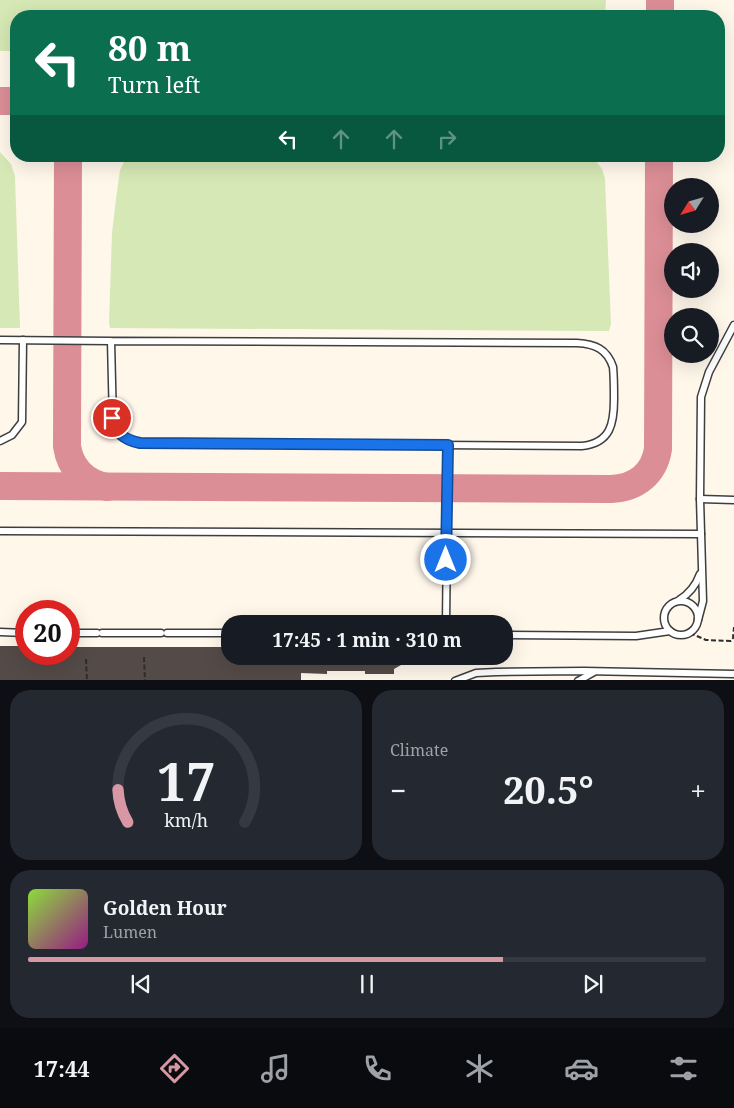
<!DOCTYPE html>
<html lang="en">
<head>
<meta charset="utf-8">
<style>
  :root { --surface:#171b24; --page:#242831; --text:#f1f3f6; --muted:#9ea1a6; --line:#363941; --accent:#d797a5 }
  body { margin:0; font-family:"Noto Serif",serif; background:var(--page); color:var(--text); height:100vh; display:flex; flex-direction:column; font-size:19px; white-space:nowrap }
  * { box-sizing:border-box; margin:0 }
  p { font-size:16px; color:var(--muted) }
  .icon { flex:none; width:28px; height:28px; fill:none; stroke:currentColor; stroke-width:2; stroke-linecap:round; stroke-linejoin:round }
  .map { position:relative; height:680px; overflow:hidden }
  .sheet { display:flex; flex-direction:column; gap:10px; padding:10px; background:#0d0f14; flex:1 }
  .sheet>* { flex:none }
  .banner { position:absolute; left:10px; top:10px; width:715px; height:152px; border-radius:20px; box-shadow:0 5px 20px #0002; background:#0b6e4f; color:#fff; overflow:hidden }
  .needle { width:32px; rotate:233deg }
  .buttons { position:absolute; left:664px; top:178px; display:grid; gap:10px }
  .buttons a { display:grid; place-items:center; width:55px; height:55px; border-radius:50%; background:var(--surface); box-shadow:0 5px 20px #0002; font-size:25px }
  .speed { position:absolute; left:15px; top:600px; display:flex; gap:10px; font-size:25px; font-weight:700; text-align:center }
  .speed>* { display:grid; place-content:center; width:65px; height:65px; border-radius:50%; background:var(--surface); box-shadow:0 5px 20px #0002; line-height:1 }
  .speed .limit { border:8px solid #d22; background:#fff; color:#111 }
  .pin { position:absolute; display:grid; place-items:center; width:42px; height:42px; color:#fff; margin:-21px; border:2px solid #fff; border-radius:50%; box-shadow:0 1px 5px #0007 }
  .me { position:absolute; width:55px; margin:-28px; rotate:0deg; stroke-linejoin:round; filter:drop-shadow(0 0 4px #0008) }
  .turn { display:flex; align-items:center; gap:18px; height:105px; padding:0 15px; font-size:22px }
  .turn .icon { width:65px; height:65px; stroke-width:2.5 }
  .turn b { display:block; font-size:35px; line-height:42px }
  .lanes { display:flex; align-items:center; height:48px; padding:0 15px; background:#0003; justify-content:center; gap:25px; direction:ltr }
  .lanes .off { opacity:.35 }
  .big { font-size:38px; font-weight:700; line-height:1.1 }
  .sheet .tile { flex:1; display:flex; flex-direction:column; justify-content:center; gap:8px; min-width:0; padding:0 18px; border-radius:20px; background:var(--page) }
  .sheet .dial { align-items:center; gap:0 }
  .dial svg { height:130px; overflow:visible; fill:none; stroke:var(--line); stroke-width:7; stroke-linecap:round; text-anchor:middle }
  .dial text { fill:var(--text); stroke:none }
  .song { display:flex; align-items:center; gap:15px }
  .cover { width:60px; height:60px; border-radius:8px; background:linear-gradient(135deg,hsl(90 70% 55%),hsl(310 70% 35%)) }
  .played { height:5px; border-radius:2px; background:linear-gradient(90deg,var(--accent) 70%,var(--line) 70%) }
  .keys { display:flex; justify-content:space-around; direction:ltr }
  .heat { display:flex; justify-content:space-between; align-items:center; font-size:28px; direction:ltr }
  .sheet .tiles { flex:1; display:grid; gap:10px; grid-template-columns:1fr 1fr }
  .tile:last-child { grid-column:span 2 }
  .trip { position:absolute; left:221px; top:615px; width:292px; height:50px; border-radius:20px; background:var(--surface); box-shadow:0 5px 20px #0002; font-weight:700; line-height:50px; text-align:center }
  .menu { display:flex; height:80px; justify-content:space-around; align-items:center; background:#090b0e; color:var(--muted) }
  .menu .icon { width:35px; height:35px }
  .menu .active { color:var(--accent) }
  .menu b { font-size:22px; color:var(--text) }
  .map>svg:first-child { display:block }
  .green { fill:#d6e8b5 }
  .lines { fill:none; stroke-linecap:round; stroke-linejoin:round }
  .taxiway { stroke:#dc8e96; stroke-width:28 }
  .building { fill:#544b48 }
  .service-casing { stroke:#3e3e3e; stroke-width:9 }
  .path { stroke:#2d2d2d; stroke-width:2; stroke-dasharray:5 2.5; stroke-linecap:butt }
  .service { stroke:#fff; stroke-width:6 }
  .route-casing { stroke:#114b97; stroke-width:12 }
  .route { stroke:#1a73e8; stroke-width:9 }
</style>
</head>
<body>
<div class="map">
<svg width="734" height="681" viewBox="0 0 734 681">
  <rect width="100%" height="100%" fill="#fff7ea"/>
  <g class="green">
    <path d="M0 0H606L605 16H16V51H0Z"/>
    <path d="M0 152 11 164 15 176 20 328H0Z"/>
    <path d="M129 156H592L602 169 605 179 611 324 609 331 110 328 109 323 112 233 116 199 120 170 125 160Z"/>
  </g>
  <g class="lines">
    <g class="taxiway">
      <path d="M660 16V0"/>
      <path d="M0 101H16"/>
      <path d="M68 156 67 446C70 468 85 483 107 487"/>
      <path d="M0 486 611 489C636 488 654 474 658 449L659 156"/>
    </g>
  </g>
  <path class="building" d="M0 646H26V654H69V647H230V656H405L401 665 394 669V674H365V671H327V674L301 673V681H0Z"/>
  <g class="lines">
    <g class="service-casing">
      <g id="service">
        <path d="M0 340 111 341 577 343C595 344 607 349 613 367 614 377 614 388 614 399 614 423 611 443 582 446L140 443C126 441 119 435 113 423L111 341"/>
        <path d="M0 441 12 435 22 422 23 340"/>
        <path d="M700 499 734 500"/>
        <path d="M0 531 701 534"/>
        <path d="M679 600C689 594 696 585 700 574"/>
        <circle cx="681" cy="618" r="17"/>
        <path d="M698 620 703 601 700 499 701 397 709 372 734 325"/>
        <path d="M446 624 448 445"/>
        <path d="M0 632 26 633"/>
        <path d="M69 633H97"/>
        <path d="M102 633H161"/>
        <path d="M167 633H227"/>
        <path d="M505 635 636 636 670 631"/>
        <path d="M455 681 476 673 496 672 584 671 734 674"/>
        <path d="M578 681 594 672"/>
      </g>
    </g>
    <g class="path">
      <path d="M690 633 706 640 731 641 733 638 734 627"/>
      <path d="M144 657 145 681"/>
      <path d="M86 659 87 681"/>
    </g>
    <use href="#service" class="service"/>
  </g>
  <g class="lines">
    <g class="route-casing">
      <path id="route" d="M112 418C115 433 125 440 140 443L448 445 446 560"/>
    </g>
    <use href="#route" class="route"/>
  </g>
</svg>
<div class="buttons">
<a><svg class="needle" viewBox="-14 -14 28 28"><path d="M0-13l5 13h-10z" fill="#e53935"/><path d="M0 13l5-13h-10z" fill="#9ea1a6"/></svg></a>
<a><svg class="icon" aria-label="sound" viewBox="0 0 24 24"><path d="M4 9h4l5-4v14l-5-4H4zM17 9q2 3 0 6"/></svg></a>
<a><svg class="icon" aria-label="search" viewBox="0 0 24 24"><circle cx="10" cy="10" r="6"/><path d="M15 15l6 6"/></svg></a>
</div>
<div class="speed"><div class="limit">20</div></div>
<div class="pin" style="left:112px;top:418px;background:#d93025"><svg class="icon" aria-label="arrive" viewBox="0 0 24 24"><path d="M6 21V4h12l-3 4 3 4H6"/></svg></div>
<svg class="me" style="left:446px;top:560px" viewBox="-20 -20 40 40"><circle r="17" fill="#1a73e8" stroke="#fff" stroke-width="3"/><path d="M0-11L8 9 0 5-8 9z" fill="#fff"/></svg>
<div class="trip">17:45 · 1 min · 310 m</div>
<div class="banner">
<div class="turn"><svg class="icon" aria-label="left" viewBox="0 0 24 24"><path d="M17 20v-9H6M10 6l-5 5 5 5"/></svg><div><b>80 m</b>Turn left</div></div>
<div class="lanes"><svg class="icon" aria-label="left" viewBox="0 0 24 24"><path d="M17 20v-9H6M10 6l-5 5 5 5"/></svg><svg class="icon off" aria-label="ahead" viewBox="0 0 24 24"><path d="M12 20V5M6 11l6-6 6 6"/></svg><svg class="icon off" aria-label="ahead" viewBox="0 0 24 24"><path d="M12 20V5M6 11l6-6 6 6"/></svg><svg class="icon off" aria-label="right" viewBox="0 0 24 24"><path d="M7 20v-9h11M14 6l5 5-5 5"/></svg></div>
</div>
</div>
<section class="sheet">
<div class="tiles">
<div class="tile dial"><svg viewBox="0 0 100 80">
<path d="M14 69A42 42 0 1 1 86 69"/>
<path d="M14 69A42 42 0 0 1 8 49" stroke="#d797a5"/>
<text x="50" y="56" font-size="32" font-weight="700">17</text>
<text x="50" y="72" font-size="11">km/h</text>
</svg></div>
<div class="tile"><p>Climate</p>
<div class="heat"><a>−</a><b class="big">20.5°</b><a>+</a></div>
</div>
<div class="tile">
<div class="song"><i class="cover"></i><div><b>Golden Hour</b><p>Lumen</p></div></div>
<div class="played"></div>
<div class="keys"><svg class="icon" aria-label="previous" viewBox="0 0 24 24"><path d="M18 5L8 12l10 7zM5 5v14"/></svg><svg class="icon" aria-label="pause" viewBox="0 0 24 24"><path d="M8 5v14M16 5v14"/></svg><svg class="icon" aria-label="next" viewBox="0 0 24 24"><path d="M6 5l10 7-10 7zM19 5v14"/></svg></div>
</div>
</div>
</section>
<nav class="menu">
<b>17:44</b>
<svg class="icon active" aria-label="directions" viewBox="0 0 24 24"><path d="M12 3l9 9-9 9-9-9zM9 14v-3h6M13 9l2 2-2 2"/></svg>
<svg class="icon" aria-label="music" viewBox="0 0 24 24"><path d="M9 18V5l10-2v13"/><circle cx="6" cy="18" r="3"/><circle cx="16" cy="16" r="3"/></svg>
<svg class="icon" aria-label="phone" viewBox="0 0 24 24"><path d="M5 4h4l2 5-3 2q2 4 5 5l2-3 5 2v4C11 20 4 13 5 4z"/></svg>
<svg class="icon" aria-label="climate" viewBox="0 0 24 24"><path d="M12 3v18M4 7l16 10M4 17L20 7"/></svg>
<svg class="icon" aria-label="car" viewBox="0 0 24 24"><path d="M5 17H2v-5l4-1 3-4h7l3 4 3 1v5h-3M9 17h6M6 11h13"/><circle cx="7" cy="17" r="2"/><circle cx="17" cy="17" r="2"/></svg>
<svg class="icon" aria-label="filters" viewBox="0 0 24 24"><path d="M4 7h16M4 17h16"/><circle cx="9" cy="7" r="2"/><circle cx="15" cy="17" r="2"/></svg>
</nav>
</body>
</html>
